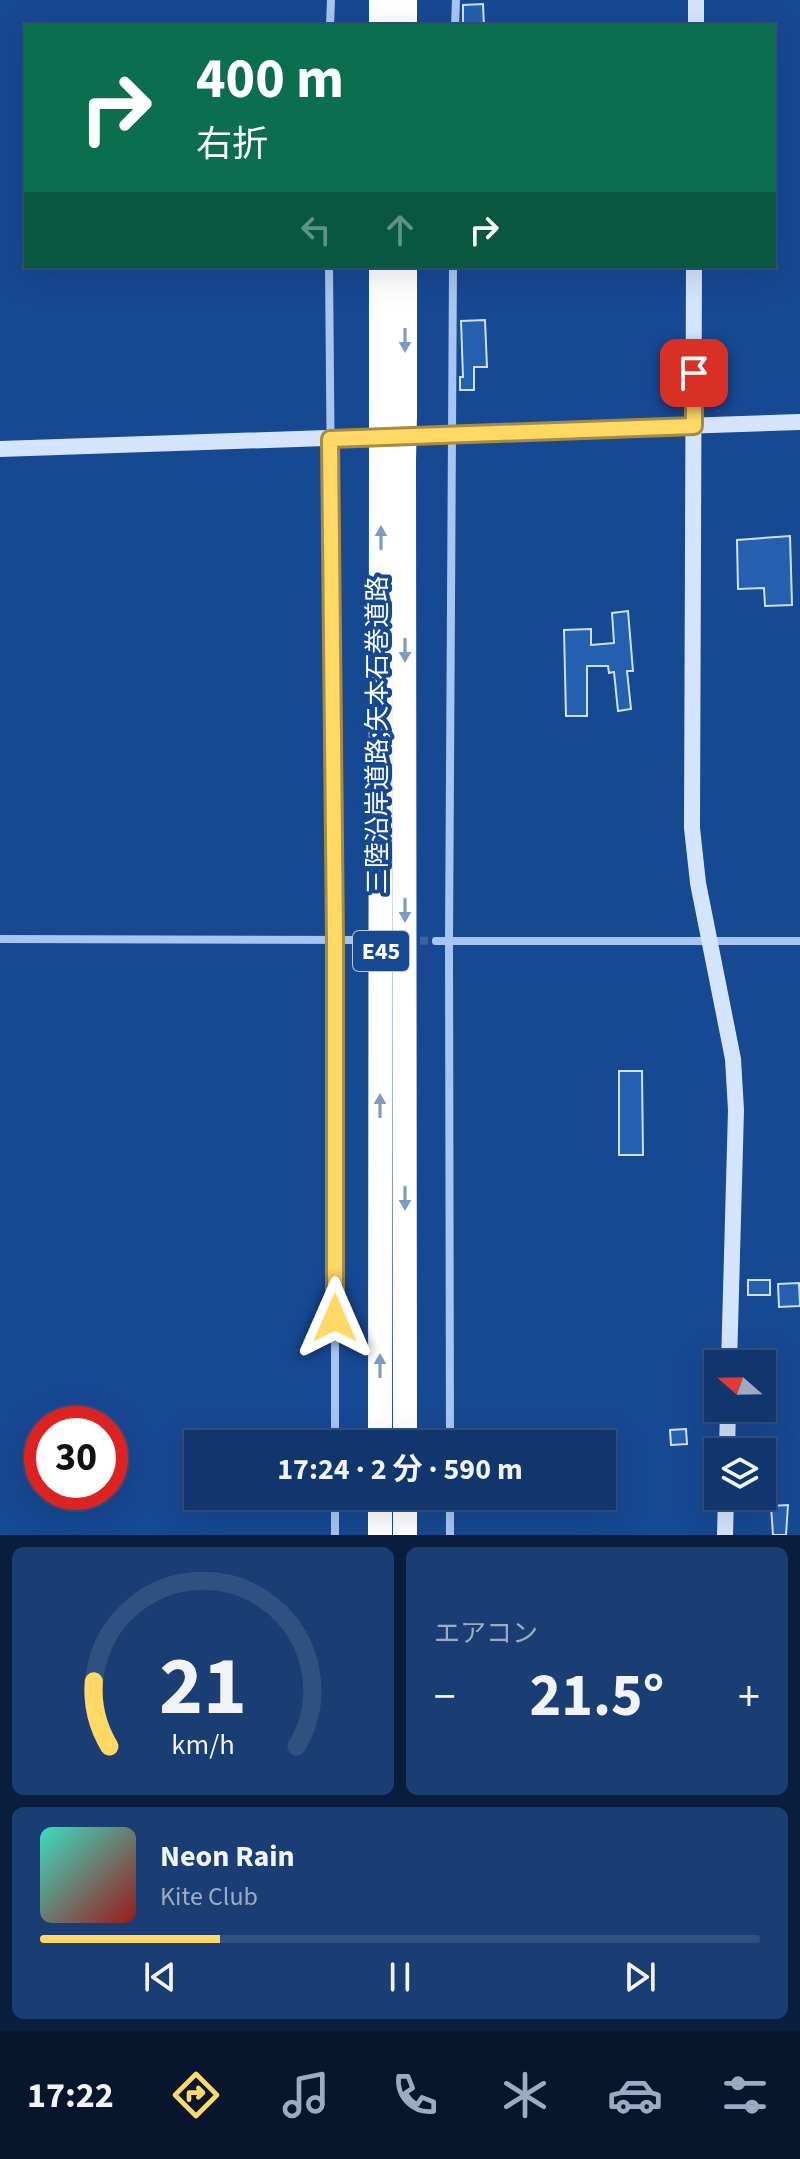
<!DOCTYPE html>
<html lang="ja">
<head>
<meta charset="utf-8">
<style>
  :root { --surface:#11366e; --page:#1a3e73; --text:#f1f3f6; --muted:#9cabc2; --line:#305081; --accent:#ffd865 }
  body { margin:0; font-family:"Source Sans 3","Noto Sans JP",sans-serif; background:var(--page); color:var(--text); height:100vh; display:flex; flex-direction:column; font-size:30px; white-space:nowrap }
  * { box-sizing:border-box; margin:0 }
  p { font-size:26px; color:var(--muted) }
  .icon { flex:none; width:44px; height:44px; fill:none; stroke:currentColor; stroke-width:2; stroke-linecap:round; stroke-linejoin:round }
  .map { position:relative; height:1535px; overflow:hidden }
  .sheet { display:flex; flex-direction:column; gap:12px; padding:12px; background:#091e3c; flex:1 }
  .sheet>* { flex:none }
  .guide { position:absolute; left:24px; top:24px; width:752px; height:244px; border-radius:0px; box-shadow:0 8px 32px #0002,0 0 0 2px var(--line); background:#0b6e4f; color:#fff; overflow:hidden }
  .needle { width:52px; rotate:290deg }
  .fabs { position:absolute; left:704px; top:1350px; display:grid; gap:16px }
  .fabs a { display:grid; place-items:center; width:72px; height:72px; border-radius:0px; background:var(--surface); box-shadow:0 8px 32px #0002,0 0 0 2px var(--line); font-size:40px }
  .speed { position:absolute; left:24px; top:1406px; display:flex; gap:16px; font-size:40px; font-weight:700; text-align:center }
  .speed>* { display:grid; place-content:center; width:104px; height:104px; border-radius:50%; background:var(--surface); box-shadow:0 8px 32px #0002,0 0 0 2px var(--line); line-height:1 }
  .speed .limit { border:12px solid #d22; background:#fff; color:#111 }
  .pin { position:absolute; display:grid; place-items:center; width:68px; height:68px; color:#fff; margin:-34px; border-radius:16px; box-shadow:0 4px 12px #0006 }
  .me { position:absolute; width:88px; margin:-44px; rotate:0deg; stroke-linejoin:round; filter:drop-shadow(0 0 6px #0008) }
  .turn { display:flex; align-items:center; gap:28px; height:168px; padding:0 40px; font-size:36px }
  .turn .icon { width:104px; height:104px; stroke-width:2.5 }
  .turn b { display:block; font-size:56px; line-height:68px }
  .lanes { display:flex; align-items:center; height:76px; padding:0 40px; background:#0003; justify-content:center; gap:40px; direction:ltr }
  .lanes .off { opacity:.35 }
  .big { font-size:60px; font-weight:700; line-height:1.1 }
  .sheet .tile { flex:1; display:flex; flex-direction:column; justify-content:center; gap:12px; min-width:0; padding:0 28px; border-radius:12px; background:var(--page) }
  .sheet .dial { align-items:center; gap:0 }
  .dial svg { height:208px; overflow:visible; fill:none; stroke:var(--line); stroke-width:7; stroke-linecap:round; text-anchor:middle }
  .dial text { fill:var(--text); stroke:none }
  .song { display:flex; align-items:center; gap:24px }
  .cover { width:96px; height:96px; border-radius:12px; background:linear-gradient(135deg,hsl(170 70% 55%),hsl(0 70% 35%)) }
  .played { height:8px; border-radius:4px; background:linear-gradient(90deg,var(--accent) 25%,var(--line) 25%) }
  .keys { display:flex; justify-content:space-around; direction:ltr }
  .heat { display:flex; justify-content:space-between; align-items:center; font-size:44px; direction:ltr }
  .sheet .tiles { flex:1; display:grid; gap:12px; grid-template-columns:1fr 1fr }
  .tile:last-child { grid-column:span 2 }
  .trip { position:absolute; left:184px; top:1430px; width:432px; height:80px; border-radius:0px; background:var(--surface); box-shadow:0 8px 32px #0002,0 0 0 2px var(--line); font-weight:700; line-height:80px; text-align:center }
  .menu { display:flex; height:128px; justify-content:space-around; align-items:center; background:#07162c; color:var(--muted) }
  .menu .icon { width:56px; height:56px }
  .menu .active { color:var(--accent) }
  .menu b { font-size:36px; color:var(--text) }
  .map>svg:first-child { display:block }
  .building { fill:#265fb0; stroke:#cde0fb; stroke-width:2 }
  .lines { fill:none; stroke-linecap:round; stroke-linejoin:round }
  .street-tunnel { stroke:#3a63a2; stroke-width:8; stroke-dasharray:8 4; stroke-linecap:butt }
  .street { stroke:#a6c5f0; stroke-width:8 }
  .secondary { stroke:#d4e4fb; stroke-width:16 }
  .highway { stroke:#fff; stroke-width:24 }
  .highway-bridge { stroke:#fff; stroke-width:24 }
  .oneway { fill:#7f9ac3 }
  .route-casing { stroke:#a68c42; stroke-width:20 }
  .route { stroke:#ffd865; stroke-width:14 }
  .labels { text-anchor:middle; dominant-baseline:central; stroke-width:8; stroke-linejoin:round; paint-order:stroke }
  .shield { fill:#174892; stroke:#b9c8de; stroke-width:2 }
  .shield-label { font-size:24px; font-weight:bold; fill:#fff }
  .street-label { font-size:26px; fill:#fff; stroke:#174892 }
</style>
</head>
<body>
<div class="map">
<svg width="800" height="1535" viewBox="0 0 800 1535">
  <rect width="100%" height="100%" fill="#174892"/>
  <g class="building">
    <path d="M483 4 484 26H463V5Z"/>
    <path d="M485 320 487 367H474V390H460V377H463L461 321Z"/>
    <path d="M790 536 792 605 765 606 764 588 738 589 737 540Z"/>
    <path d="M628 611 633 671H627L631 709 618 711 614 672 609 673 608 666H587V716H566L564 630 591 629V645L614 643 612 613Z"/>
    <path d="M619 1071H642L643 1155H619Z"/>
    <rect x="748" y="1280" width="22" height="15"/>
    <path d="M799 1283 800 1306 779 1307 778 1284Z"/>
    <path d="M686 1429 687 1444 671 1445 670 1430Z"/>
    <path d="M788 1505 786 1535H773L771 1506Z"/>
  </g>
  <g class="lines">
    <path class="street-tunnel" d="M408 940 436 941"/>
    <g class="street">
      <path d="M330 26 331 0"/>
      <path d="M455 26 456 0"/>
      <path d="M329 266 335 941V1444"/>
      <path d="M0 939 362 940"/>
      <path d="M436 941H800"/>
      <path d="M450 1444 449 941 453 266"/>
      <path d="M450 1496V1535"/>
      <path d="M335 1535V1496"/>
    </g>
    <g class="secondary">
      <path d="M696 26V0"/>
      <path d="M694 266 692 828 698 883 733 1059 736 1110 729 1364"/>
      <path d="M0 449 800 422"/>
      <path d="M727 1452 728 1408"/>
      <path d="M725 1535 726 1496"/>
    </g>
    <g class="highway">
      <path d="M381 0V26"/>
      <path d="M405 0V26"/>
      <path d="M381 266V414"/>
      <path d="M405 266V414"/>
      <path d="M404 460 405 1444"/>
      <path d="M380 1444 381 459"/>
      <path d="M405 1496V1535"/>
      <path d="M380 1535V1496"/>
    </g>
    <g class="highway-bridge">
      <path d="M381 414V459"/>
      <path d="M404 460 405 414"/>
    </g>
  </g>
  <defs><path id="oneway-solid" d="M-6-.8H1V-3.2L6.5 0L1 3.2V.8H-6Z" transform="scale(2)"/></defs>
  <g class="oneway">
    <use href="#oneway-solid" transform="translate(405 340) rotate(90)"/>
    <use href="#oneway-solid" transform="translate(381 538) rotate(-90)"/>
    <use href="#oneway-solid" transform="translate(405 650) rotate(90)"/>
    <use href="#oneway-solid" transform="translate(405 910) rotate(90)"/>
    <use href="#oneway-solid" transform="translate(380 1106) rotate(-90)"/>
    <use href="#oneway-solid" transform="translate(405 1198) rotate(90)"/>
    <use href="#oneway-solid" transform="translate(380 1366) rotate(-90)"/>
  </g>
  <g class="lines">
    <g class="route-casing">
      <path id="route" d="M335 1318V941L330 439 694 426V373"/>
    </g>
    <use href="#route" class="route"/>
  </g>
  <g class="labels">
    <rect class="shield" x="353" y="931" width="56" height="40" rx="6"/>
    <g class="shield-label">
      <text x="381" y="951">E45</text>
    </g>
    <g class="street-label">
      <text transform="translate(377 735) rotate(-90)">三陸沿岸道路;矢本石巻道路</text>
    </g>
  </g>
</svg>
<div class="fabs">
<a><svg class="needle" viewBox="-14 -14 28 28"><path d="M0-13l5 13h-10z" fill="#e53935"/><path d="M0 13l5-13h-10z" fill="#9cabc2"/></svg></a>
<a><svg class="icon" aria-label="layers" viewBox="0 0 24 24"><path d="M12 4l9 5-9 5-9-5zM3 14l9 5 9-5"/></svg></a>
</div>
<div class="speed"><div class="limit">30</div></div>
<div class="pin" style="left:694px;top:373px;background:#d93025"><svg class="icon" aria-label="arrive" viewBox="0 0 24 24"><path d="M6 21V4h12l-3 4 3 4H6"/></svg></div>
<svg class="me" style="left:335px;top:1318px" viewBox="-20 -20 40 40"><path d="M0-17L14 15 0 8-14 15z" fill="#ffd865" stroke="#fff" stroke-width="4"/></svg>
<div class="trip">17:24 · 2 分 · 590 m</div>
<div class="guide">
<div class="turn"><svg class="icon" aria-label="right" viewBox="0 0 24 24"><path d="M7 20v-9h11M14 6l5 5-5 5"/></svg><div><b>400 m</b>右折</div></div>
<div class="lanes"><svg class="icon off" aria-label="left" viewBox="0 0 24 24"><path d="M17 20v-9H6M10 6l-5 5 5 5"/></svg><svg class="icon off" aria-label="ahead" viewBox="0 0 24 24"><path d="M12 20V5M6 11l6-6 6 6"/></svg><svg class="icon" aria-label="right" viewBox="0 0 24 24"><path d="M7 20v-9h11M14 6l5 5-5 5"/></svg></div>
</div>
</div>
<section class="sheet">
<div class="tiles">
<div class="tile dial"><svg viewBox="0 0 100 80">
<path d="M14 69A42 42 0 1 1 86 69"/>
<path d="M14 69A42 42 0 0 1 8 44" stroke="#ffd865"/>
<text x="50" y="56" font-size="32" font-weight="700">21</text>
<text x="50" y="72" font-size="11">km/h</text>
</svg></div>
<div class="tile"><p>エアコン</p>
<div class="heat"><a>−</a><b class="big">21.5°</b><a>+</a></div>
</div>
<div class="tile">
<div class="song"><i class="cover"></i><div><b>Neon Rain</b><p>Kite Club</p></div></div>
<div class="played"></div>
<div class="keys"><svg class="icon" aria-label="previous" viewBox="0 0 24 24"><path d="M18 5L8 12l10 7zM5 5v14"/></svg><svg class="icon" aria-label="pause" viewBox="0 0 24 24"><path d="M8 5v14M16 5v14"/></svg><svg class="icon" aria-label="next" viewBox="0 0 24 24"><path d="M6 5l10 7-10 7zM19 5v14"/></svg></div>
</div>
</div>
</section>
<nav class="menu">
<b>17:22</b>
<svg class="icon active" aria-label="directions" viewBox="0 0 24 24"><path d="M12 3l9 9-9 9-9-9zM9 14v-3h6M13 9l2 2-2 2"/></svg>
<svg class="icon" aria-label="music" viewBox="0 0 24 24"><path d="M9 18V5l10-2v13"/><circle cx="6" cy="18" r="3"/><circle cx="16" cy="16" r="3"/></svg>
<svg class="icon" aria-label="phone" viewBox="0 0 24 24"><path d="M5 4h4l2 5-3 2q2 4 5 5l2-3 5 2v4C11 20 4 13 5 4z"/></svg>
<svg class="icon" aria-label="climate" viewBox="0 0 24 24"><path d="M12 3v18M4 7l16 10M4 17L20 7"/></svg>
<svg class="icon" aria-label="car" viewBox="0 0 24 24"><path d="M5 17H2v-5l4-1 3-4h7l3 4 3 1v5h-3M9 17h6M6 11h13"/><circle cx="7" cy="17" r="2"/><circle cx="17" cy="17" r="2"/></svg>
<svg class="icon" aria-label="filters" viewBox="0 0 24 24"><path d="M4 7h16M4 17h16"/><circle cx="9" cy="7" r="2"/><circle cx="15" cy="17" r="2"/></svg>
</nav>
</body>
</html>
